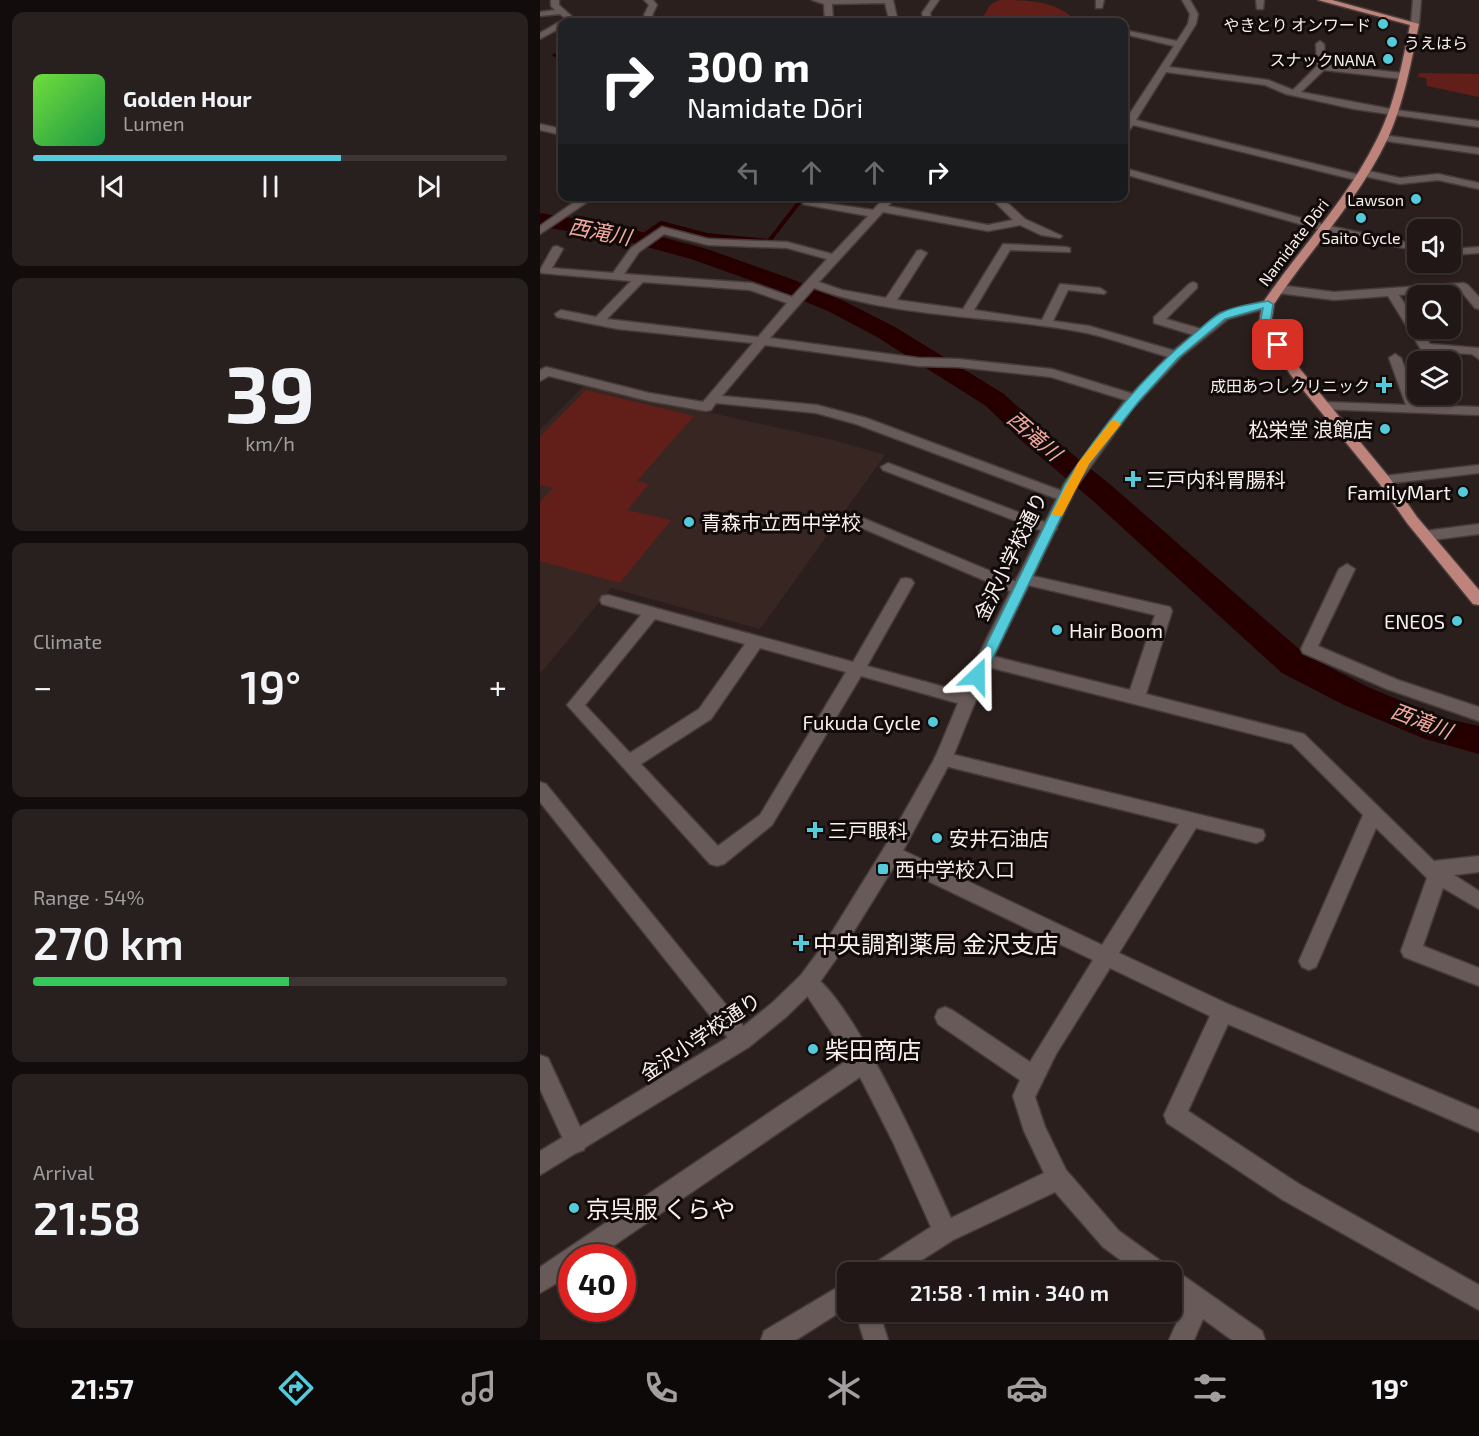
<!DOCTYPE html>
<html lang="en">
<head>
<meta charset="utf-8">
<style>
  :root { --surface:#201716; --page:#28201f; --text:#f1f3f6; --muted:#a29fa1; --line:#3d3635; --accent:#53cbdb }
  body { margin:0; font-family:"Exo 2","Noto Sans JP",sans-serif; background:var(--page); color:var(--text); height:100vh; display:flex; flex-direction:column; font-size:22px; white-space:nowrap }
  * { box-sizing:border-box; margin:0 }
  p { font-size:20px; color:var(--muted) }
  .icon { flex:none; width:33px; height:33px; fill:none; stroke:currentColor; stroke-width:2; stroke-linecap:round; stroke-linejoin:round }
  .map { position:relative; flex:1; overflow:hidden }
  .panel { display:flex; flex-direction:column; gap:12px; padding:12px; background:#120d0c; width:540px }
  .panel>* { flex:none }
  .top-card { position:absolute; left:18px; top:18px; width:570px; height:183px; border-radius:12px; box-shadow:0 2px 4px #0004,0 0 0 2px var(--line); background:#202124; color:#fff; overflow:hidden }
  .controls { position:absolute; left:867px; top:219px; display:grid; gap:12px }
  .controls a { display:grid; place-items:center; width:54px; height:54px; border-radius:12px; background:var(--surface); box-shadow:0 2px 4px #0004,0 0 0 2px var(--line); font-size:30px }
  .speed { position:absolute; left:18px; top:1244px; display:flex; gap:12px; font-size:30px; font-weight:700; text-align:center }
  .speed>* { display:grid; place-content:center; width:78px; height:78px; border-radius:50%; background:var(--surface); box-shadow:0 2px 4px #0004,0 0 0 2px var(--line); line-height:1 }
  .speed .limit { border:9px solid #d22; background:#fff; color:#111 }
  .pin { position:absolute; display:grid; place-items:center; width:51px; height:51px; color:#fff; margin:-26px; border-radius:12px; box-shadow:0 3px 9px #0006 }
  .me { position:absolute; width:66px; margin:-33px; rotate:23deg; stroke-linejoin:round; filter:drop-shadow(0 0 4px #0008) }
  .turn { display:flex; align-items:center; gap:21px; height:126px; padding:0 30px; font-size:27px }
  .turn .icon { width:78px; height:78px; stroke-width:2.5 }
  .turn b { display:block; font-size:42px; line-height:51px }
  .lanes { display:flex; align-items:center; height:57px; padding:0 30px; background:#0003; justify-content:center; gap:30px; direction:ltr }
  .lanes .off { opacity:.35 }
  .big { font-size:45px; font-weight:600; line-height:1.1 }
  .panel .card { flex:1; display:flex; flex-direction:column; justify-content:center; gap:9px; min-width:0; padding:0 21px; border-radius:12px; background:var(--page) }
  .panel .dial { align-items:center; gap:0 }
  .dial b { font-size:78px; line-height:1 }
  .song { display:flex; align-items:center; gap:18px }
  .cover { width:72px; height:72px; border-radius:9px; background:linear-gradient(135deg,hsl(100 70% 55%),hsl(140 70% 35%)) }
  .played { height:6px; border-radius:3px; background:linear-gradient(90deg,var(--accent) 65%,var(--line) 65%) }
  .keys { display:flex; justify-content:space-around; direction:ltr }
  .heat { display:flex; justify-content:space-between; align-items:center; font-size:33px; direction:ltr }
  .charge { height:9px; border-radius:4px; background:linear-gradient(90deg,#34c759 54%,var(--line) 0) }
  .trip { position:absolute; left:297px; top:1262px; width:345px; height:60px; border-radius:12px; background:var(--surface); box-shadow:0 2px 4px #0004,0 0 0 2px var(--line); font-weight:600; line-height:60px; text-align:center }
  .menu { display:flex; height:96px; justify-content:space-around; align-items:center; background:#0d0909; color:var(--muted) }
  .menu .icon { width:42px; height:42px }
  .menu .active { color:var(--accent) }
  .menu b { font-size:27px; color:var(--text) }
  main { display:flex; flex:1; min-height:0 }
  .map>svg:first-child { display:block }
  .built { fill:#382623 }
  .green { fill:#621f1a }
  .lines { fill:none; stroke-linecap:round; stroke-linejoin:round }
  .stream-far1 { stroke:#260000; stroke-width:3 }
  .stream { stroke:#260000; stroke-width:4 }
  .river { fill:#260000; fill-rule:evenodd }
  .minor-casing { stroke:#453c3a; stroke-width:3 }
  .tertiary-casing { stroke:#453c3a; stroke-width:3 }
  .primary-casing { stroke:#453c3a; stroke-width:3 }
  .minor { fill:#685a58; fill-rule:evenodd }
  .tertiary { fill:#685a58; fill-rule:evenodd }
  .primary { fill:#be847c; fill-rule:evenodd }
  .route { fill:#53cbdb; stroke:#36848e; stroke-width:1.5 }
  .slow { fill:#f59e0b }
  .poi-dot { fill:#53cbdb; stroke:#100a09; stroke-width:2 }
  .labels { text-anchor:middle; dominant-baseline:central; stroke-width:6; stroke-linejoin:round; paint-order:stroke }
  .far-poi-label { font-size:16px; fill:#f8efee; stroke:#100a09; text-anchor:end }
  .far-street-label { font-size:16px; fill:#f8efee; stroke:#100a09 }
  .poi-label { font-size:20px; fill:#f8efee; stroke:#100a09; text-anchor:start }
  .street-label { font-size:20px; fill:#f8efee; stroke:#100a09 }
  .water-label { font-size:21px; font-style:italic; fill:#f5a99e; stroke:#100a09 }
  .near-poi-label { font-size:24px; fill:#f8efee; stroke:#100a09; text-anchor:start }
</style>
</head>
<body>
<main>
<section class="panel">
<div class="card">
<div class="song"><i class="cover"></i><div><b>Golden Hour</b><p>Lumen</p></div></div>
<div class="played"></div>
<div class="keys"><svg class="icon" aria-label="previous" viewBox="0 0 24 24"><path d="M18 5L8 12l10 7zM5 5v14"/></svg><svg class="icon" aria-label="pause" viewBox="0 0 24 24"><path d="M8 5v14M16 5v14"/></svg><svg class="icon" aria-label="next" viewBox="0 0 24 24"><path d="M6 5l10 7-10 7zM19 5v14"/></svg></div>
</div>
<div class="card dial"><b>39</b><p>km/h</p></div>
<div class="card"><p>Climate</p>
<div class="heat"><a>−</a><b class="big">19°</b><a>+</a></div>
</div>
<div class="card"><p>Range · 54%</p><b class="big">270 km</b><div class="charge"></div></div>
<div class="card"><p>Arrival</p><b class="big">21:58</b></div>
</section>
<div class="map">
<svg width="939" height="1340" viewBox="0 0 939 1340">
  <rect width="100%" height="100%" fill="#2b1f1d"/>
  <path class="built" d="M45 385 293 440 345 455 220 629 71 588 0 674V430Z"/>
  <g class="green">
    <path d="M459 0C486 0 513 0 533 18L529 22H443L441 20 450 5Z"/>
    <path d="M879 73 939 74V97L887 86 886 78 878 77Z"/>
    <path d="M46 390 154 416 97 481 109 484 87 510 131 520 80 583 0 561V502L13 488 0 485V437Z"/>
  </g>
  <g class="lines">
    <path class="stream-far1" d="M14 55 22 57"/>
    <path class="stream" d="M100 238 121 223 167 235 229 241 264 196"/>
    <path class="river" d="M0 213 71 224 167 249 254 280 306 302 355 327 464 394 504 431 572 486 766 655 828 687 903 718 939 726V754L885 739 804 705 742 673 552 500 484 443 446 406 337 337 290 312 238 290 151 259 70 237 0 227Z"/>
    <g class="minor-casing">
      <g id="minor">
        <path d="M11 0H19V5L38 22H30L20 14 0 16V12L15 10 11 6Z"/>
        <path d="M104 0H113L117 5 112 15 118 22H110L104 15 109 5Z"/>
        <path d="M272 0H353L358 22H328L332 19H349L345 3 292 4 293 22H285L284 4Z"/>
        <path d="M391 0H399L390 13 392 22H384L382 13Z"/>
        <path d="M556 0H564L562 8H556Z"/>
        <path d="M642 0H650L658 14 656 24 629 67 728 80 753 90 777 66 776 44 780 41 784 44 786 65 863 73 868 76 863 79 784 70 761 92 856 110 939 121V127L814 109 746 94 725 85 626 72 596 120 820 175V171L824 170 860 178 898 174 939 183V189L898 180 860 184 824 176V180L820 181 593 125 587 133 584 134 585 121 634 46 584 34V30L637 41 648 24 650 14Z"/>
        <path d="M716 0H724L723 9H717Z"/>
        <path d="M873 0H881L879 24 875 27 871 24Z"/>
        <path d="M546 18 554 20 555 22H543V19Z"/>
        <path d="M19 22H25H22V27L0 39V33Z"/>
        <path d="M0 124 22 129V135L0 130Z"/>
        <path d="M842 135 939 148V154L839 140V136Z"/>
        <path d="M584 168 789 226 790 228 785 231 781 230 584 174Z"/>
        <path d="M43 196H56L0 234V226Z"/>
        <path d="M346 196H357L348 206 448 225 473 220 449 196H460L485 219 522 236 520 238 501 235 480 225 448 231 343 212 279 282 302 290 346 298 377 251 381 250 387 253 357 300 423 309 463 244 526 247 530 248V252L470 250 434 310 502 320 520 284 560 288 566 292 564 294 528 290 513 321 549 326 639 352 641 355 635 359C606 351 577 340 547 333 459 315 358 319 274 288L230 338 378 358 418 359 512 369 600 396 602 399 595 403 511 377 418 367 378 366 225 345 182 396 277 405 326 418 530 494 532 497 530 500H520L316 424 276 413 176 403 171 410 166 411 109 401 9 376 0 381V370L6 367 109 393 163 402 213 343 78 329 17 317 15 314 21 310 56 317 91 281 1 273 0 270 13 247 17 246 23 249 12 268 73 273 91 248 122 227 168 239 247 242 292 254 328 216 263 204V200L333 210ZM124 234 168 245 247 248 287 259 252 297 212 283 84 274 99 252ZM103 282 210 290 247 303 218 337 67 319Z"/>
        <path d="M653 282 657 284V288L626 319 665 330V336H657L614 323V317L649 284Z"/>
        <path d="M924 283 928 285 939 297V309L935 308 921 291 859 295 878 324V328H880L890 344 939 348V359L932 354 882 351 848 296 794 300 738 293 732 289 738 285 794 292Z"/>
        <path d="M855 354 861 358 879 405 939 407V415L780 409 778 406 780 403 785 402 866 405 849 358Z"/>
        <path d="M348 463 515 526 517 529 510 534 505 532 343 470 341 467Z"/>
        <path d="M939 465V473L844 484 837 480 844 476Z"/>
        <path d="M313 514 479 583 476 579 479 575 484 574 630 607 632 611 606 694 764 734 894 861 939 856V872L914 875 939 891V909L903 888 883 946 939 968V986L864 957 861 951 887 878 836 828 776 967 769 970 762 967 759 961 823 815 752 744 444 666 438 664 436 660 438 656 444 654 590 690 615 615 479 583 487 589 484 593H474L308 522 306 519 308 516Z"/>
        <path d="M939 524V534L885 541 878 536 885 531Z"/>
        <path d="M807 564 815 569 778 646 858 680 939 707V721L847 689 763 653 761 649 799 569Z"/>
        <path d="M366 578 371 579 374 583 327 666 434 695 436 700 434 705 428 706 321 676 232 825 184 864 177 866 170 864 27 705 101 615 62 604 60 600 62 596 68 595 313 662 361 579ZM115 619 205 644 159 709 90 753 45 705ZM220 648 306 672 220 815 178 846 101 764 171 719Z"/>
        <path d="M403 752 723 830 725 835 723 840 716 843 656 828 579 953 690 1005 939 1110V1132L688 1024 648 1111 759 1184 939 1285V1310L743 1200 627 1123 624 1115 670 1016 570 968 516 1054 495 1097 505 1127 526 1170 579 1231 625 1264 629 1272H597L563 1247 515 1192 413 1240 363 1272H329L333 1264 391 1227 353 1142 320 1077 57 1257H32V1274L0 1293V1267L309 1059 258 982 261 975 268 973C309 988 390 1172 411 1218L504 1173 484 1131 473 1096 480 1080 398 1024 395 1017 398 1010 405 1007 412 1010 490 1062 553 960 344 860 342 854 344 848 351 846 358 848 562 945 639 824 397 764 394 759 397 754Z"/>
        <path d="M0 782 6 784 209 1033 213 1040 209 1047 202 1050 195 1047 0 802Z"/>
        <path d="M0 1055 8 1058 47 1142 44 1150 36 1153 28 1150 0 1089Z"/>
        <path d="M632 1271 641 1274 722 1331 725 1340H692L663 1319 654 1340H629L644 1306 632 1297V1272H629Z"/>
        <path d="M308 1281V1307L256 1340H221L224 1331Z"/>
        <path d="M315 1311H339L348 1340H324Z"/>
      </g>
    </g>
    <g class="tertiary-casing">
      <g id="tertiary">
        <path d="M785 225 878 245V251L781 230 780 228Z"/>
        <path d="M939 247V253L910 255V249Z"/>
        <path d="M728 300 734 304 732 307 688 319 642 356 592 409 538 484 452 660 412 759 358 860 301 952 275 989 246 1017 209 1047 0 1175V1151L195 1033 232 1003 261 975 287 940 344 848 395 758 436 660 524 484 583 403 633 351 680 313Z"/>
      </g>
    </g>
    <g class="primary-casing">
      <path id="primary" d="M778 0H792L879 24C871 63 864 102 848 138 819 200 771 248 734 304L731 324 760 369 849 477 877 517 939 590V605L933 604 867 523 839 483 750 374 719 324 722 304C760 248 807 200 837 139 855 104 862 64 870 25Z"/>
    </g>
    <use href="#minor" class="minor"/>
    <use href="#tertiary" class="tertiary"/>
    <use href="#primary" class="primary"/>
  </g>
  <path class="route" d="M728 301 733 304 730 324 743 345 741 347H734L720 324 723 308 685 319 638 358 599 401 548 465 537 484 444 676 437 682 433 680 431 676 525 484C559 430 604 375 654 334 662 328 670 319 679 314 694 306 712 304 728 301Z"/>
  <path class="slow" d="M575 420 581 424 549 464 522 516H513L512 513 538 463 571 421Z"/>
  <g class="poi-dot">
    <circle cx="843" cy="24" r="6"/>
    <circle cx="852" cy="42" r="6"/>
    <circle cx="848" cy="59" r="6"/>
    <circle cx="876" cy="199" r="6"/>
    <circle cx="821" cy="218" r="6"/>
    <path d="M841 376h6v6h6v6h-6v6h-6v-6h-6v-6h6z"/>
    <circle cx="845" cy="429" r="6"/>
    <path d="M590 470h6v6h6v6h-6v6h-6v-6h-6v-6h6z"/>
    <circle cx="923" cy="492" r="6"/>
    <circle cx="149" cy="522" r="6"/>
    <circle cx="917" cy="621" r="6"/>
    <circle cx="517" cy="630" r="6"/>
    <circle cx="393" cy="722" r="6"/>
    <path d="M272 821h6v6h6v6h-6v6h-6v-6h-6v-6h6z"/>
    <circle cx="397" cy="838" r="6"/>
    <rect x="337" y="863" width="12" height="12" rx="3"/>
    <path d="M258 934h6v6h6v6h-6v6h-6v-6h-6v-6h6z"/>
    <circle cx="273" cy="1049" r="6"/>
    <circle cx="34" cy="1208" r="6"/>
  </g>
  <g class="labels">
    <g class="far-poi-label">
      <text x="831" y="24">やきとり オンワード</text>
      <text x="864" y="42" text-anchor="start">うえはら</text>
      <text x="836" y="59">スナックNANA</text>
      <text x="864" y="199">Lawson</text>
      <text x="821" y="237" text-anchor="middle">Saito Cycle</text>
      <text x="830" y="385">成田あつしクリニック</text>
    </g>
    <g class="far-street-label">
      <text transform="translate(753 242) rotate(-53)">Namidate Dōri</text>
    </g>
    <g class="poi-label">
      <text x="833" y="429" text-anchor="end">松栄堂 浪館店</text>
      <text x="606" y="479">三戸内科胃腸科</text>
      <text x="911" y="492" text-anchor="end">FamilyMart</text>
      <text x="161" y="522">青森市立西中学校</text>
      <text x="905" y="621" text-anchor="end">ENEOS</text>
      <text x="529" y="630">Hair Boom</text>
      <text x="381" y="722" text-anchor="end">Fukuda Cycle</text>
      <text x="288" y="830">三戸眼科</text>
      <text x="409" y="838">安井石油店</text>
      <text x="355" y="869">西中学校入口</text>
    </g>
    <g class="street-label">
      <text transform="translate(470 556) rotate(-64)">金沢小学校通り</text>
      <text transform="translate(160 1036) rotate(-34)">金沢小学校通り</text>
    </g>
    <g class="water-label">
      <text transform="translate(60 231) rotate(11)">西滝川</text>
      <text transform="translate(495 435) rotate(41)">西滝川</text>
      <text transform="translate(882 720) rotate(21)">西滝川</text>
    </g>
    <g class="near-poi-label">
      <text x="273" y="943">中央調剤薬局 金沢支店</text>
      <text x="285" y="1049">柴田商店</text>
      <text x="46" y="1208">京呉服 くらや</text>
    </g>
  </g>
</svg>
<div class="controls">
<a><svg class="icon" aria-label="sound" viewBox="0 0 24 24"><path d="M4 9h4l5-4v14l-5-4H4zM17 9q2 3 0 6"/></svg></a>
<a><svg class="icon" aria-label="search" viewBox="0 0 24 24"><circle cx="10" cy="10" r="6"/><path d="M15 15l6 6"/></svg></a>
<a><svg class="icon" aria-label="layers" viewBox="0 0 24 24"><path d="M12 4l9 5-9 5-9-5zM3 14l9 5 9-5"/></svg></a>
</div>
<div class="speed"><div class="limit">40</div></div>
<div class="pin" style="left:738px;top:345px;background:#d93025"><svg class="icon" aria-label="arrive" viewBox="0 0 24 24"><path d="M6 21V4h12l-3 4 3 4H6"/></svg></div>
<svg class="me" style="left:437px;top:676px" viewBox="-20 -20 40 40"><path d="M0-17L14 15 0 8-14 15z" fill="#53cbdb" stroke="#fff" stroke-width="4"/></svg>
<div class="trip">21:58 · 1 min · 340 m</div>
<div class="top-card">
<div class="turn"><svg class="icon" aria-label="right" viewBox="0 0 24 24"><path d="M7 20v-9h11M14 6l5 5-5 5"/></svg><div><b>300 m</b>Namidate Dōri</div></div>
<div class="lanes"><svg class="icon off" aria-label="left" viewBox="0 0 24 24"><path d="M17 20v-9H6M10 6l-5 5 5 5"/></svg><svg class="icon off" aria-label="ahead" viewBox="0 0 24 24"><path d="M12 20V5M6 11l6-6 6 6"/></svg><svg class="icon off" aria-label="ahead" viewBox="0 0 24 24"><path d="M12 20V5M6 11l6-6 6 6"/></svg><svg class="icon" aria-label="right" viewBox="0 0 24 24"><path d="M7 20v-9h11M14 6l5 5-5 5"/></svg></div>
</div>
</div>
</main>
<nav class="menu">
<b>21:57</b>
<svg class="icon active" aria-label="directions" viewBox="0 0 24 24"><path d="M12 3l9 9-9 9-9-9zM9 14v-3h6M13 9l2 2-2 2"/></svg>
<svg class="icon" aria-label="music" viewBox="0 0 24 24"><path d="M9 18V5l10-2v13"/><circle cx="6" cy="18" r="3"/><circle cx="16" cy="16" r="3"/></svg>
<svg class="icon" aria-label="phone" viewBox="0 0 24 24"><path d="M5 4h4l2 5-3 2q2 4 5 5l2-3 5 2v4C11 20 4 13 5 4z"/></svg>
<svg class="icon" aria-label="climate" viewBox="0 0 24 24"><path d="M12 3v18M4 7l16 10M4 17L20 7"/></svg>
<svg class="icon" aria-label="car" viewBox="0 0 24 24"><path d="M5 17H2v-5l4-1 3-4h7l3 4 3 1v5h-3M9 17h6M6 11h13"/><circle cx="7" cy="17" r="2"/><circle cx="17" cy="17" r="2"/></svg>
<svg class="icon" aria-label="filters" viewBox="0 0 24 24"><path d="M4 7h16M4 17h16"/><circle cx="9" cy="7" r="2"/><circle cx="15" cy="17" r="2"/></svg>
<b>19°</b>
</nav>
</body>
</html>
